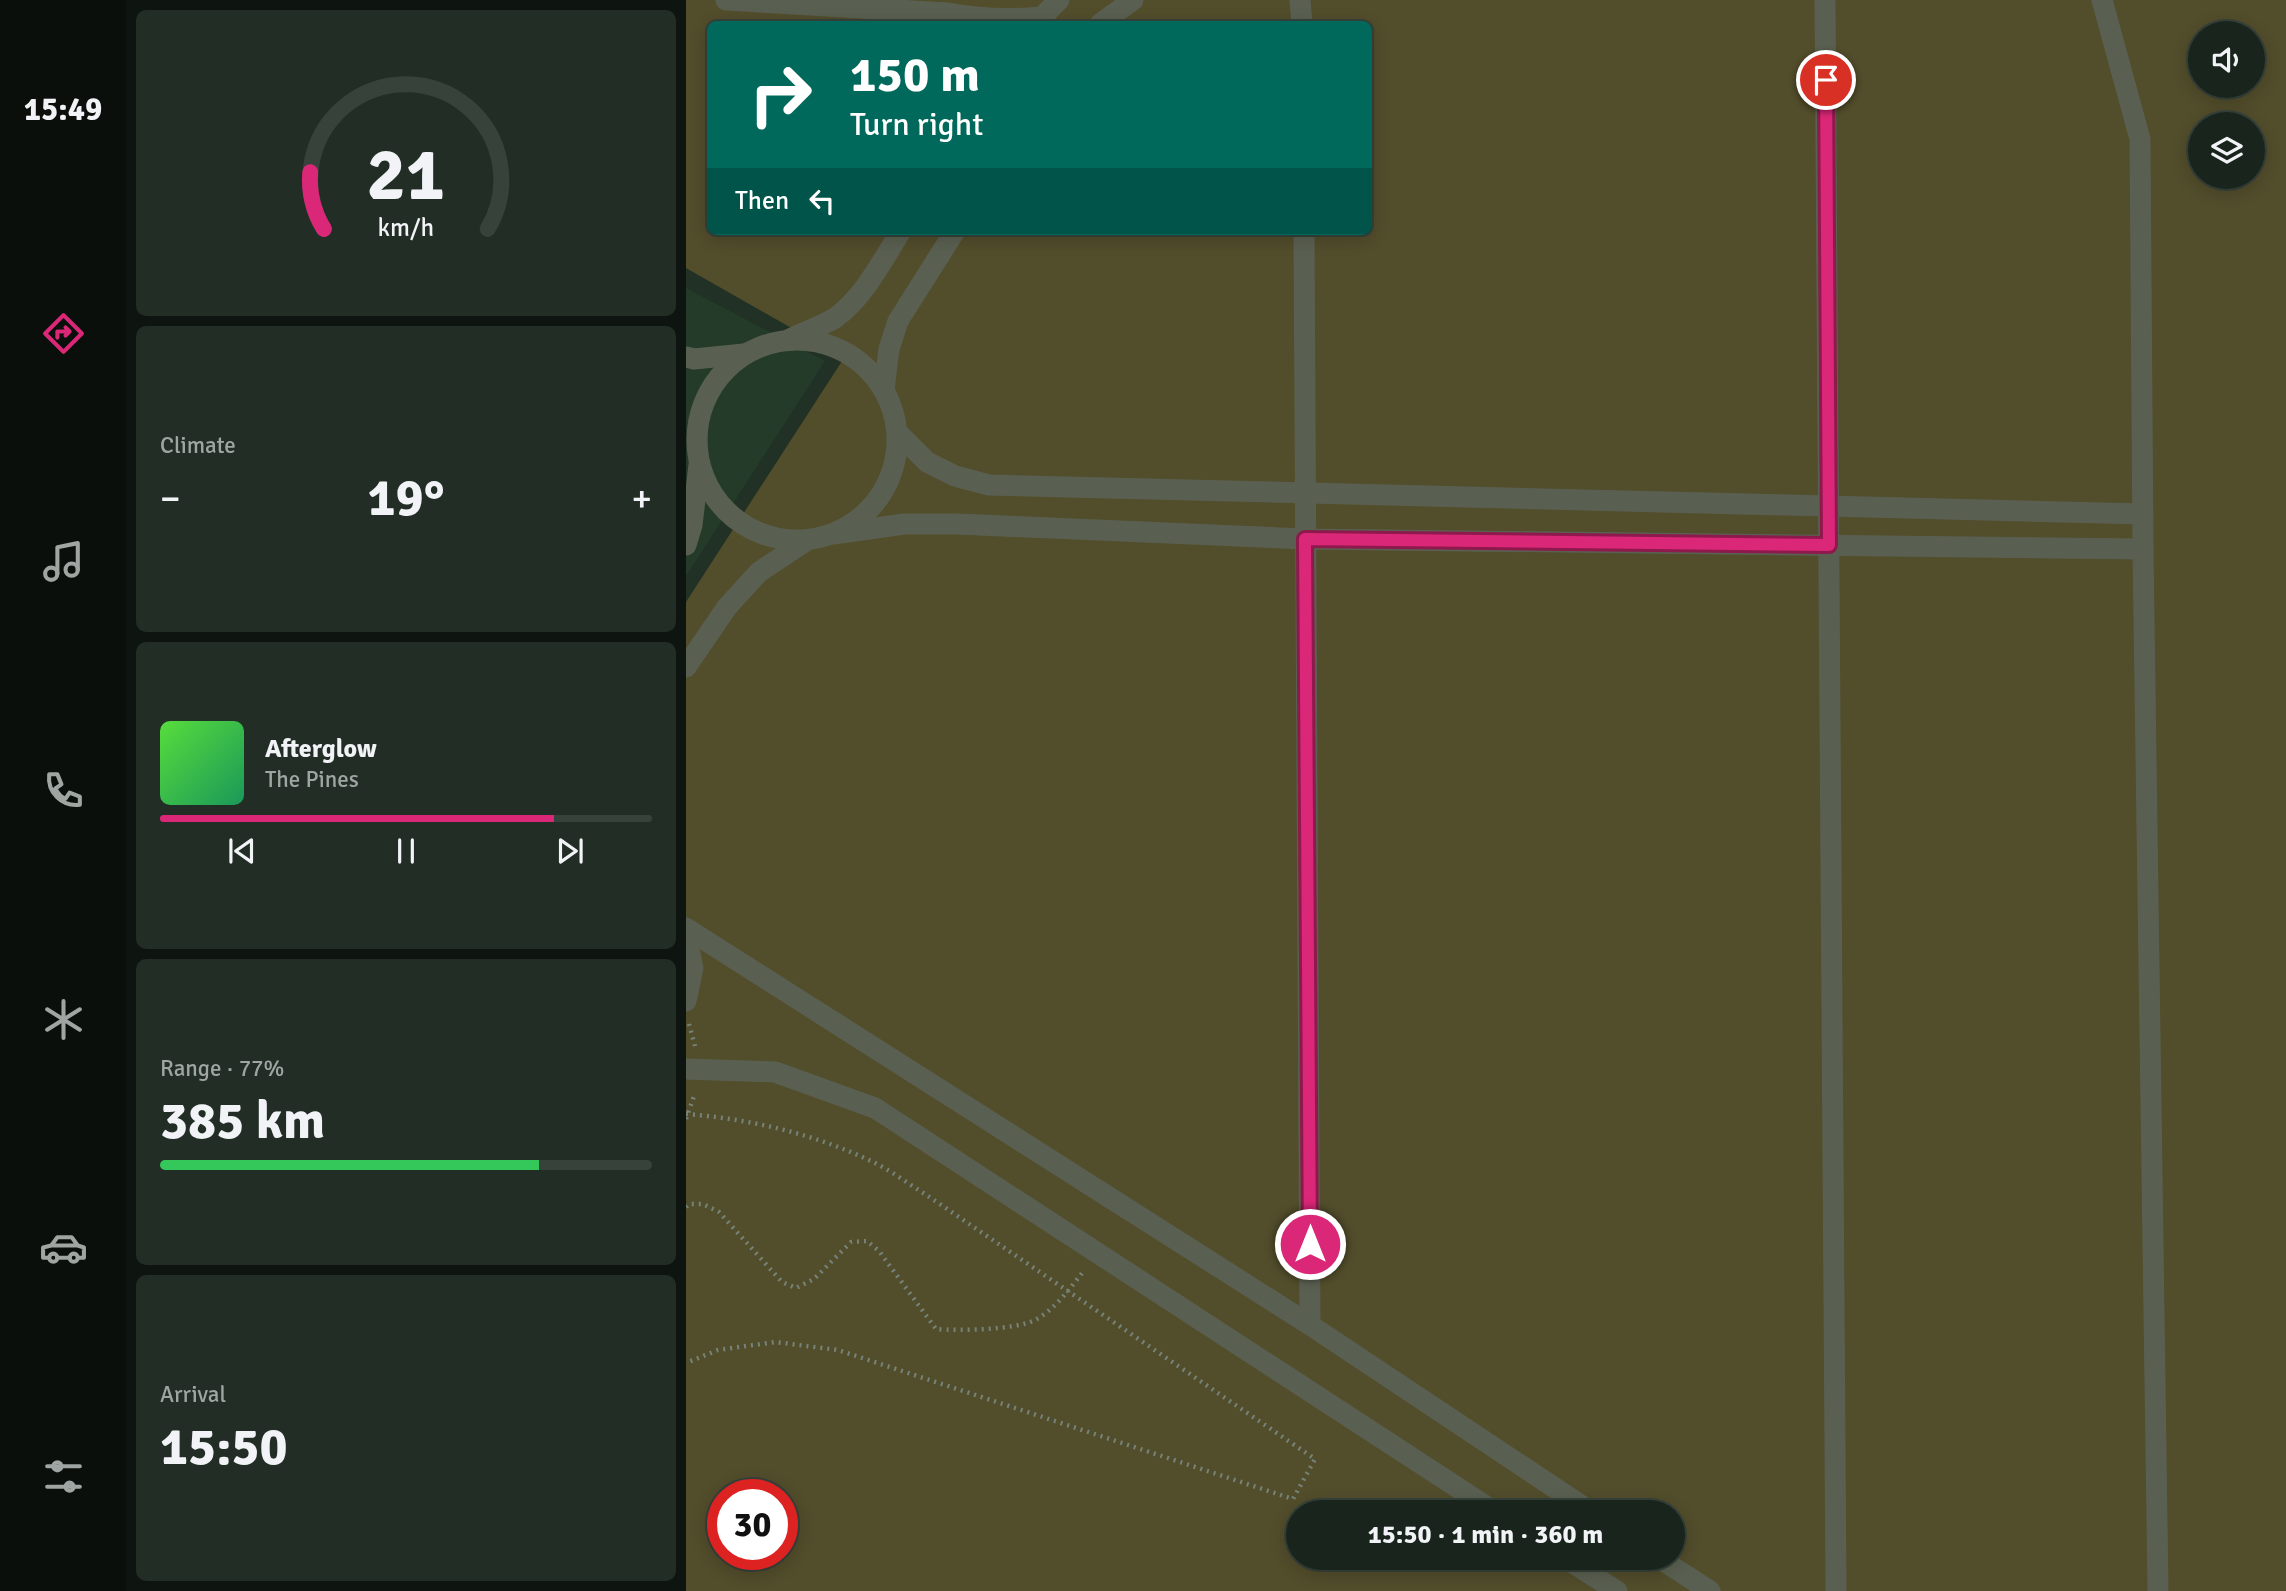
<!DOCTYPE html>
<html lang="en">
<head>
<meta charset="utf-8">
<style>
  :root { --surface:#19251c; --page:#222d25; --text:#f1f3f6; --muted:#9fa5a3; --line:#37423b; --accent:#db2777 }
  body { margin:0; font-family:Signika,sans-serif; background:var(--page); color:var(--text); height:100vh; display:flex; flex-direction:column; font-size:26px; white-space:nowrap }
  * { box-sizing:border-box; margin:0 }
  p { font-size:23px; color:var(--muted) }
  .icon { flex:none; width:38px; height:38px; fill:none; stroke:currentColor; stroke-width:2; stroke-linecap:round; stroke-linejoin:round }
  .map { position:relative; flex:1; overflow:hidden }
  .panel { display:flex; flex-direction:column; gap:10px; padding:10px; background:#0e140f; width:560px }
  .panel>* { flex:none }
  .banner { position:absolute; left:21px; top:21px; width:665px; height:214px; border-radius:10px; box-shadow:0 4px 18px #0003,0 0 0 2px var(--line); background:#00695c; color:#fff; overflow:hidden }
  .controls { position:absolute; left:1502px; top:21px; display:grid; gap:14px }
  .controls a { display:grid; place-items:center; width:77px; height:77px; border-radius:50%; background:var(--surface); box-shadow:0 4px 18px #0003,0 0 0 2px var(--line); font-size:35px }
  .speed { position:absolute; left:21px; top:1479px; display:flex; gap:14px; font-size:35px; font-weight:700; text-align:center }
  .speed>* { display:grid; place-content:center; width:91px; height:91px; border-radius:50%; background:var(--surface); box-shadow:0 4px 18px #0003,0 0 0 2px var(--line); line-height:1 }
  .speed .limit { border:10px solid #d22; background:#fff; color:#111 }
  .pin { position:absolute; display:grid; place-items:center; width:60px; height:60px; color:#fff; margin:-30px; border:4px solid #fff; border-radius:50%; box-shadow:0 2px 7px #0007 }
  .me { position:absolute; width:77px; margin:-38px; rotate:0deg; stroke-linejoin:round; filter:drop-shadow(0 0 5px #0008) }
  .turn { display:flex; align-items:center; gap:24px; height:147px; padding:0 28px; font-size:32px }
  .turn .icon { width:91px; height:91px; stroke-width:2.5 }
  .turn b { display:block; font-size:49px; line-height:60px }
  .then { display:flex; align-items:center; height:66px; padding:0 28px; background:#0003; gap:14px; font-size:26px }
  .big { font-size:52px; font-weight:700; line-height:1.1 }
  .panel .tile { flex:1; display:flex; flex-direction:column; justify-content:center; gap:10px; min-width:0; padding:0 24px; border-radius:10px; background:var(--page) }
  .panel .dial { align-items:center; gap:0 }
  .dial svg { height:182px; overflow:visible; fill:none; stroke:var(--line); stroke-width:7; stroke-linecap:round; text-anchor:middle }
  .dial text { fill:var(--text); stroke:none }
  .song { display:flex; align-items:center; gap:21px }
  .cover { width:84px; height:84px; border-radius:10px; background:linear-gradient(135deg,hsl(110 70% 55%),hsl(150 70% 35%)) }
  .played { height:7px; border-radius:4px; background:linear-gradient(90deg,var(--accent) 80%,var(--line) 80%) }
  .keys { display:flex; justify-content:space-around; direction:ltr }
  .heat { display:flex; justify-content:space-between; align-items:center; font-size:38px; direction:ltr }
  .charge { height:10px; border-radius:5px; background:linear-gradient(90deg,#34c759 77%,var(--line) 0) }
  .trip { position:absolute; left:600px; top:1500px; width:399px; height:70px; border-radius:35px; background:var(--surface); box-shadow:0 4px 18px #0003,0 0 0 2px var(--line); font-weight:700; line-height:70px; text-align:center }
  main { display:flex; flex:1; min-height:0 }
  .dock { display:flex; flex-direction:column; width:126px; justify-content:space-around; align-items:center; background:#0a0f0b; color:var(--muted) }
  .dock .icon { width:49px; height:49px }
  .dock .current { color:var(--accent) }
  .dock b { font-size:32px; color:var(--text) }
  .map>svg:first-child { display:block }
  .built { fill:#253b2a }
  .green { fill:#524d2b; fill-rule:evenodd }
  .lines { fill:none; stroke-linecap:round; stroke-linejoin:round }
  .path { stroke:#768379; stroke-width:4.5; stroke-dasharray:2 5; stroke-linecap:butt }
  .minor { stroke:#5a6051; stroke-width:21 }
  .route-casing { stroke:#8e194d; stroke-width:18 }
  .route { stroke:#db2777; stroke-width:12 }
</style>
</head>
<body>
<main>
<nav class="dock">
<b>15:49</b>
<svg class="icon current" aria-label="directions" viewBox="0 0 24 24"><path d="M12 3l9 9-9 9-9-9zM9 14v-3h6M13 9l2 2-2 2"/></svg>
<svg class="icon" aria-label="music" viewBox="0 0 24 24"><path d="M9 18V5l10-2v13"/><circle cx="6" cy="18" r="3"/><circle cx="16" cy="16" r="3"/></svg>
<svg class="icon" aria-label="phone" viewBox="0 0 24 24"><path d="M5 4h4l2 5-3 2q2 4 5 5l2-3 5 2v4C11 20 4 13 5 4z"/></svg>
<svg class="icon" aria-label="climate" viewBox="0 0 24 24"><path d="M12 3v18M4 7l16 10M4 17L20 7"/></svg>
<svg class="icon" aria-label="car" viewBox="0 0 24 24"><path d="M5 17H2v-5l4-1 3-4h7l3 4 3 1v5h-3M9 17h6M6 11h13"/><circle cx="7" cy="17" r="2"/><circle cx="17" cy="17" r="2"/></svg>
<svg class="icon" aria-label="filters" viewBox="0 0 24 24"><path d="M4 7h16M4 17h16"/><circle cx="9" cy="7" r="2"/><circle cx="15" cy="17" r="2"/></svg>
</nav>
<section class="panel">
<div class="tile dial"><svg viewBox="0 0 100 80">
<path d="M14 69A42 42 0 1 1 86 69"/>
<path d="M14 69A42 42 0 0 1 8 44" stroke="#db2777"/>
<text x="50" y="56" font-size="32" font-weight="700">21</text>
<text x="50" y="72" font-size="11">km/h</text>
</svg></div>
<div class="tile"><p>Climate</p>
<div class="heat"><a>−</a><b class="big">19°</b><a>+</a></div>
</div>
<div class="tile">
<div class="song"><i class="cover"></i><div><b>Afterglow</b><p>The Pines</p></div></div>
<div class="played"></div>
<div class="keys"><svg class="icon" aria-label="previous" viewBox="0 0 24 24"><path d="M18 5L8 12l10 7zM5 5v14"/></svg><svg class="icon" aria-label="pause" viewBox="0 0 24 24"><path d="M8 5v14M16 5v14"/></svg><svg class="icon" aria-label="next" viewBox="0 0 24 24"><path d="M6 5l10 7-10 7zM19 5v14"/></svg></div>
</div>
<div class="tile"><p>Range · 77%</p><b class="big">385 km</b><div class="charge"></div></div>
<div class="tile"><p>Arrival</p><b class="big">15:50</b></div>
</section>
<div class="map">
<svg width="1600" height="1591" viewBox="0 0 1600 1591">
  <rect width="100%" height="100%" fill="#213125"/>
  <path class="built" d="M0 288 139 361 0 576Z"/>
  <path class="green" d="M0 0H1600V1591H0V602L158 358 0 268ZM24 24H682V231H24ZM1514 33H1566V86H1514ZM1514 124H1566V177H1514ZM37 1494H96V1554H37ZM612 1512H987V1558H612Z"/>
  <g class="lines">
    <g class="path">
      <path d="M3 1024 9 1046"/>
      <path d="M0 1114C64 1119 129 1134 187 1162 206 1171 224 1185 242 1196L629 1459 607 1499 152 1350 89 1342 32 1350 0 1363"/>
      <path d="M0 1119 9 1093"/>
      <path d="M0 1207 3 1204H17L33 1212 96 1282 110 1288 128 1279 165 1242 181 1241 193 1251 250 1329C273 1331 329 1330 349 1320 368 1310 383 1290 396 1273"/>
    </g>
    <g class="minor">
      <path d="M40 0 262 13C294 19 323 20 356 17"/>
      <path d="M614 0 616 24"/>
      <path d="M1139 0 1150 1591"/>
      <path d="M1416 0 1454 139 1457 549 1472 1591"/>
      <path d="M349 24 373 0"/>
      <path d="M414 24 447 0"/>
      <path d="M618 231 624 1325"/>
      <path d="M104 339C118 332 136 326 149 318 178 297 196 261 215 231"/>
      <circle cx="111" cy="440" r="100"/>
      <path d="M0 357 8 359 58 354"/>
      <path d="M198 390 203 349 212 321 269 231"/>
      <path d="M211 432 241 462 269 476 303 485 1457 514"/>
      <path d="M148 534 218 524H271L619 539 1457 549"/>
      <path d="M0 545 6 525 13 465"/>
      <path d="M0 667 41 607 73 572 120 541"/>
      <path d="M0 928 624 1325 905 1512"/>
      <path d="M0 934 7 968 0 1001"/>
      <path d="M0 1069 89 1072 189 1108 809 1512"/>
      <path d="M879 1558 931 1591"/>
      <path d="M973 1558 1024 1591"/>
    </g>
  </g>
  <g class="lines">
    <g class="route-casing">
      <path id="route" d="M624 1244 619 539 1143 545 1140 80"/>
    </g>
    <use href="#route" class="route"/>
  </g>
</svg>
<div class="controls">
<a><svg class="icon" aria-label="sound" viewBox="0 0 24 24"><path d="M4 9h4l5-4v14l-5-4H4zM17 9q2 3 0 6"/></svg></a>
<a><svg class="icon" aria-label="layers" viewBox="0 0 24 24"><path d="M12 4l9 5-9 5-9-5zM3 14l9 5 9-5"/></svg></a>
</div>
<div class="speed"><div class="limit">30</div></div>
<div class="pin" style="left:1140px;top:80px;background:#d93025"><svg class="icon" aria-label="arrive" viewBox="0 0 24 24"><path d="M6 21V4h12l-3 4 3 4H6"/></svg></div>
<svg class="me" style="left:624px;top:1244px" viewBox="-20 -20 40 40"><circle r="17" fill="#db2777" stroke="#fff" stroke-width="3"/><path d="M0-11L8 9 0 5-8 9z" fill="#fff"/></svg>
<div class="trip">15:50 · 1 min · 360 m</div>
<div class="banner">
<div class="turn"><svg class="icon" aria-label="right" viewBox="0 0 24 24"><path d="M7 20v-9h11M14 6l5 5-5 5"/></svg><div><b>150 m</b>Turn right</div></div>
<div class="then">Then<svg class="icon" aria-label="left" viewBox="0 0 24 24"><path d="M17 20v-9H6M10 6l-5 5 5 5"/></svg></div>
</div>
</div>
</main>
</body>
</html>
